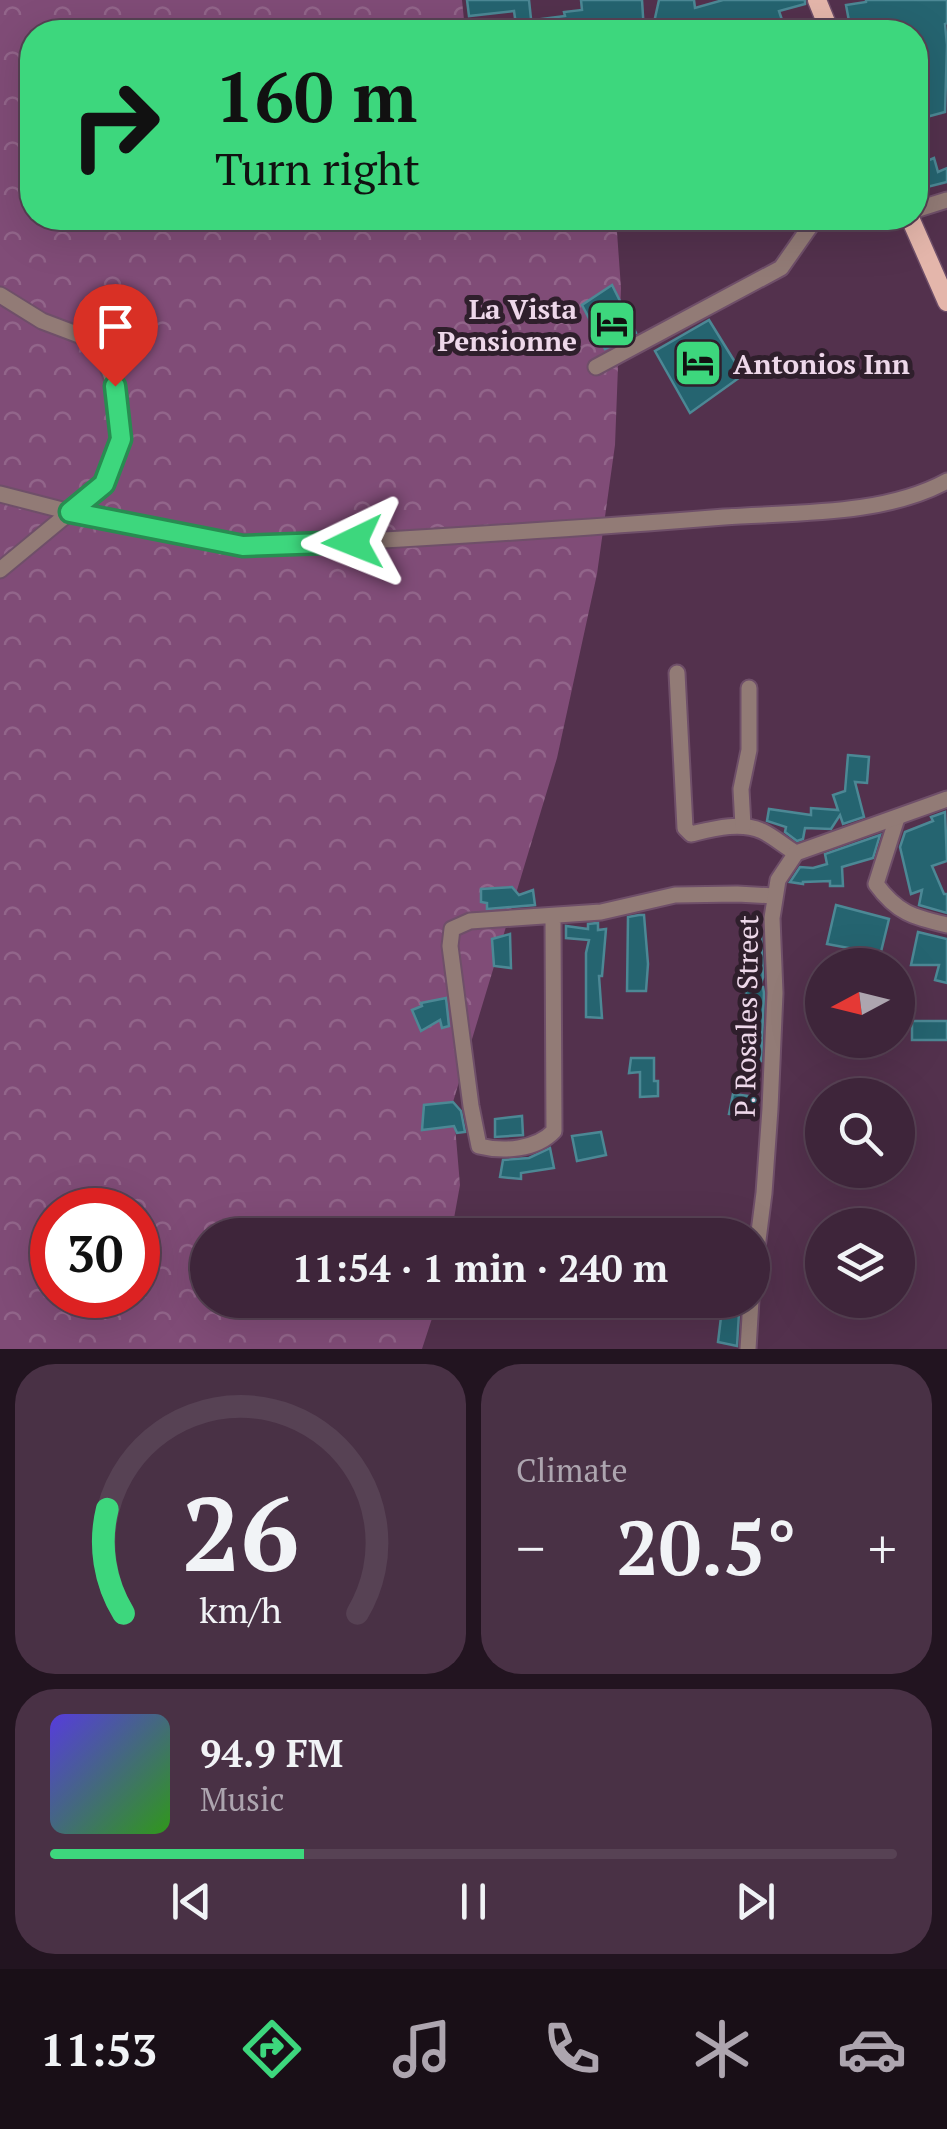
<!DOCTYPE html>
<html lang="en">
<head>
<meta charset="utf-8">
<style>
  :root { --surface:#3e253a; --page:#493145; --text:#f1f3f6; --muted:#ada5af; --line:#574254; --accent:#3dd77d }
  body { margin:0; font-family:"PT Serif",serif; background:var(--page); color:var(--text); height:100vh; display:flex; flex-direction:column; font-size:38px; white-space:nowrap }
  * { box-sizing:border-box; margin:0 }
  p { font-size:32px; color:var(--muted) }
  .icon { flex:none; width:55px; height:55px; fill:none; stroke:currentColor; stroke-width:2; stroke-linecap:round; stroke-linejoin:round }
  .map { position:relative; height:1349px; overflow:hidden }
  .panel { display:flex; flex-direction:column; gap:15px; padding:15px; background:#221420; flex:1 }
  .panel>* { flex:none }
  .banner { position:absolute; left:20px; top:20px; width:908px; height:210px; border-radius:40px; box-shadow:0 10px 40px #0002,0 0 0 2px var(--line); background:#3dd77d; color:#111; overflow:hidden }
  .needle { width:65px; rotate:263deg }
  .buttons { position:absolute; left:805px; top:948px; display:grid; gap:20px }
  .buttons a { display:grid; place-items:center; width:110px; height:110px; border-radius:50%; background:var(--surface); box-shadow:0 10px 40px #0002,0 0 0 2px var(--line); font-size:50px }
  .speed { position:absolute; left:30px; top:1188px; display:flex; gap:20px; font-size:50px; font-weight:700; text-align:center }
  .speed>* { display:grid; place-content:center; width:130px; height:130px; border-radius:50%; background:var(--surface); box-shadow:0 10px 40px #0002,0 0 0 2px var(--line); line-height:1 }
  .speed .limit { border:15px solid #d22; background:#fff; color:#111 }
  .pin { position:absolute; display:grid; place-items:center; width:85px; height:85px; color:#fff; margin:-102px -42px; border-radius:50% 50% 50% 0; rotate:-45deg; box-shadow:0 0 10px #0007 }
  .pin .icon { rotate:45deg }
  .me { position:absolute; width:110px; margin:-55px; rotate:268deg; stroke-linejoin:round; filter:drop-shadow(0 0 8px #0008) }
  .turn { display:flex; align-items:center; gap:35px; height:210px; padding:0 30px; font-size:45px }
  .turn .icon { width:130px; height:130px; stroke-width:2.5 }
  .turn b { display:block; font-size:70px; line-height:85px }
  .big { font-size:75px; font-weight:700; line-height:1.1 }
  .panel .card { flex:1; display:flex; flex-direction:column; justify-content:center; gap:15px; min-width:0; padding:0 35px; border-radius:40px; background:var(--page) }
  .panel .dial { align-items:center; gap:0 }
  .dial svg { height:260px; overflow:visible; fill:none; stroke:var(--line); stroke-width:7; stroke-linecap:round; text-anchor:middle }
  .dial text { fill:var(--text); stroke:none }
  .song { display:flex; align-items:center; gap:30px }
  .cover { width:120px; height:120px; border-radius:15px; background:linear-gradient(135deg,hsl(250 70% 55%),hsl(110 70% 35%)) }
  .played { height:10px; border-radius:5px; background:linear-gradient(90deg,var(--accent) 30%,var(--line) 30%) }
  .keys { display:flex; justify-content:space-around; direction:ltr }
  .heat { display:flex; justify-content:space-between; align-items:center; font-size:55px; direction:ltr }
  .panel .tiles { flex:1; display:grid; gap:15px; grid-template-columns:1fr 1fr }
  .card:last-child { grid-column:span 2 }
  .trip { position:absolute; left:190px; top:1218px; width:580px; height:100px; border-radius:50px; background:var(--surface); box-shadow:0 10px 40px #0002,0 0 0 2px var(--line); font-weight:700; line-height:100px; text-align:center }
  .tab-bar { display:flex; height:160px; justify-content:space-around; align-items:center; background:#190f17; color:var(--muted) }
  .tab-bar .icon { width:70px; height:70px }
  .tab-bar .selected { color:var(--accent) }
  .tab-bar b { font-size:45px; color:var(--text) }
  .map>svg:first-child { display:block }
  .forest { fill:url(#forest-crowns); fill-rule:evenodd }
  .building { fill:#256470; stroke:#4c8895; stroke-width:2.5 }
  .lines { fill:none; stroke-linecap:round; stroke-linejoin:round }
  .minor-casing { stroke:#6f4f69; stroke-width:19 }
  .major-casing { stroke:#6f4f69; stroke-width:21 }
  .minor { stroke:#927b76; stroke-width:15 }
  .major { stroke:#e4b6ab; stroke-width:18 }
  .route-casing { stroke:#288c51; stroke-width:25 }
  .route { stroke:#3dd77d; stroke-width:18 }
  .labels { text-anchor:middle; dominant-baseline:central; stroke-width:10; stroke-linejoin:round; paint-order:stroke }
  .poi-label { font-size:28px; font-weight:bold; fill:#eed8ea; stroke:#2f1f2c; text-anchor:end }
  .street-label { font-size:28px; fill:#eed8ea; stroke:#2f1f2c }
</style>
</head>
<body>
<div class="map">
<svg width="947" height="1349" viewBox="0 0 947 1349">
  <defs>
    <pattern id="forest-crowns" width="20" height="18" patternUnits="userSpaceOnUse" patternTransform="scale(2.5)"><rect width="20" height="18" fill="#804c77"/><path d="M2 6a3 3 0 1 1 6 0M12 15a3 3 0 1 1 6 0" fill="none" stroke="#92658a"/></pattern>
  </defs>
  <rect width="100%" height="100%" fill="#53314d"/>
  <path class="forest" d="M0 0H462L464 20 494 32H32V218H616L621 288 615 445 597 574 557 758 453 1102 460 1185 451 1235H208V1300H438L422 1349H0ZM52 1210H138V1295H52Z"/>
  <g class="building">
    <path d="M467 0H529L531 19 534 20 565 16 564 12 582 10 581 0H642L644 32H517L514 11 469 16Z"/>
    <path d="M659 0H694L695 8 723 0H805V4L779 11 786 32H756L751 20 707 32H677L653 27Z"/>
    <path d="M866 0H947V23L945 24 947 45 945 112 915 120V32H851L846 5 866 2Z"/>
    <path d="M915 132 927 161 934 158 938 172 947 168V182L927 187 923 175 915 177Z"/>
    <path d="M612 285 636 333 605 349 582 305Z"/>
    <path d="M709 320 743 375 690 413 655 351Z"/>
    <path d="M848 755 869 757 867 783 855 782 864 817 843 824 840 815 831 829 805 828 803 839 797 841 785 832 786 827 767 821 769 809 811 815V808L838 810 833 795 845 791Z"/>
    <path d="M945 812 947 861 932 866 944 894H947V913L919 905 922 890 911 894 900 847 905 832 933 821 931 817Z"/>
    <path d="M880 835 873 858 842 867 843 886H830V881L803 882V884L790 882 800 867 813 868 827 864 825 854Z"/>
    <path d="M512 887 519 895 533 890 535 905 487 909V903L481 902V889Z"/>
    <path d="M836 905 889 919 878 964 863 960 865 951 827 944Z"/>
    <path d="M639 915H644L648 964 646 991H627L628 917Z"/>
    <path d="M598 923V930L606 929 602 976H599L602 1018 586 1017V953L589 940 566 938V926L588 929V924Z"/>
    <path d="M918 932 947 939V983L935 980 939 965H911Z"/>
    <path d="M761 933 763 977 760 987H763L764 993 761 1061 757 1060 759 1017H746V978L750 952 749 934Z"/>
    <path d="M510 934 511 968 494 966 492 939Z"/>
    <path d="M446 998 449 1026 442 1028 440 1020 421 1031 412 1010 422 1006 421 1003Z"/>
    <rect x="912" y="1021" width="35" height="19"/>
    <path d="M631 1058H654V1081H658V1096L640 1097V1072L629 1073Z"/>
    <path d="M733 1094 757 1097 755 1117 729 1114Z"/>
    <path d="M453 1102 461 1111 465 1132 457 1133 454 1126 422 1130 424 1105Z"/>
    <path d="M522 1116 523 1135 495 1137V1119Z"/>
    <path d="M601 1132 606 1155 577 1161 572 1136Z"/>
    <path d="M550 1148 554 1168 521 1173V1179L500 1177 503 1160 529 1158Z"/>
    <path d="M722 1309 739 1313 737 1346 718 1342Z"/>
  </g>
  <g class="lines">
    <g class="minor-casing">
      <g id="minor">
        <path d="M915 210 947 200"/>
        <path d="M0 295 42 321 87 338 101 349 115 386 121 439 104 484 0 570"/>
        <path d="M596 367 781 268 816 218"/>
        <path d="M0 494 70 512 243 546H277C426 538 575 529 724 517 795 512 883 516 947 481"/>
        <path d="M677 673 685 828 691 834C712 829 740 821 762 831 773 836 784 846 796 853"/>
        <path d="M897 818 876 884C897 913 913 917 947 925"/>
        <path d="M743 826 741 789 749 750V688"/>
        <path d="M553 917 554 1131C536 1150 503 1152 479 1146L471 1106 450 946 452 929 470 921 601 912 675 895 737 894 774 896"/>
        <path d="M752 1287 764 1193 770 1109 775 993 772 918 778 880 796 853 947 799"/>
        <path d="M748 1349 751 1300"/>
      </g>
    </g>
    <g class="major-casing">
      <g id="major">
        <path d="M817 0 830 32"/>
        <path d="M910 218 947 302"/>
      </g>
    </g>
    <use href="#minor" class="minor"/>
    <use href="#major" class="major"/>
  </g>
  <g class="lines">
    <g class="route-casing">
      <path id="route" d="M115 386 121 439 104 484 70 512 243 546 353 542"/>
    </g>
    <use href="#route" class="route"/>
  </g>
  <defs>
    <g id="hotel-square" transform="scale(2.5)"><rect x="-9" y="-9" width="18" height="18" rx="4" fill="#3dd77d" stroke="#2f1f2c"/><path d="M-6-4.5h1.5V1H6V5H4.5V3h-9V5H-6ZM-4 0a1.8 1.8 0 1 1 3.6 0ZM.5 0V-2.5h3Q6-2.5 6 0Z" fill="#111"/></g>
  </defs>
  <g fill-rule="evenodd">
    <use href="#hotel-square" x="612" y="324"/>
    <use href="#hotel-square" x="698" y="363"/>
  </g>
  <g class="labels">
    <g class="poi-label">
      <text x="577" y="308">La Vista<tspan x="577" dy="32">Pensionne</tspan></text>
      <text x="733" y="363" text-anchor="start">Antonios Inn</text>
    </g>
    <g class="street-label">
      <text transform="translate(746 1016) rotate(-89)">P. Rosales Street</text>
    </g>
  </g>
</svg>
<div class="buttons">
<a><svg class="needle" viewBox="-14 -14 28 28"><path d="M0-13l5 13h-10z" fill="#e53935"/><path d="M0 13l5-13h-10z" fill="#ada5af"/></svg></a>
<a><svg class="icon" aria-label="search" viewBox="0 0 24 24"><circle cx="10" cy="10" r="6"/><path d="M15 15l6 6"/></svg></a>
<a><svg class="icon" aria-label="layers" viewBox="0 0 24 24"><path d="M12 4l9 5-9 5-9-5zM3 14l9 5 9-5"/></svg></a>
</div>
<div class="speed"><div class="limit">30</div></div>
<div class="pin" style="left:115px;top:386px;background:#d93025"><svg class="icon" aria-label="arrive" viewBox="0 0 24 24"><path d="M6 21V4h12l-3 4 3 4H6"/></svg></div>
<svg class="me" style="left:353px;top:542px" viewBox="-20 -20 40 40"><path d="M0-17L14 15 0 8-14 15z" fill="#3dd77d" stroke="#fff" stroke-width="4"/></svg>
<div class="trip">11:54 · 1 min · 240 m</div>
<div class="banner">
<div class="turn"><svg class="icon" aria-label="right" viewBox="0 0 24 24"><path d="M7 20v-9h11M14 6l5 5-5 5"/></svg><div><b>160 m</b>Turn right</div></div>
</div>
</div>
<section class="panel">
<div class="tiles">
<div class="card dial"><svg viewBox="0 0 100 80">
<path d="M14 69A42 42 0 1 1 86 69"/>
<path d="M14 69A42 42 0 0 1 9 37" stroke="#3dd77d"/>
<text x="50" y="56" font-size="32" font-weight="700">26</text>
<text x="50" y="72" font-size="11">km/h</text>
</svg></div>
<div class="card"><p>Climate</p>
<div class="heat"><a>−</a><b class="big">20.5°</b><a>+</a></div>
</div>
<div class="card">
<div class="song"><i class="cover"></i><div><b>94.9 FM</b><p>Music</p></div></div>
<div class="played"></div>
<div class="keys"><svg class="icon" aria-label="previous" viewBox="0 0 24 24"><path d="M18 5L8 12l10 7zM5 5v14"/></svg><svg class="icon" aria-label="pause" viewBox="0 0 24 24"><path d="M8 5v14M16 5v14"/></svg><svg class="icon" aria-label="next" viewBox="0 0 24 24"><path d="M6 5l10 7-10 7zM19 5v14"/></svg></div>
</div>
</div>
</section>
<nav class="tab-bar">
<b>11:53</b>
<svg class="icon selected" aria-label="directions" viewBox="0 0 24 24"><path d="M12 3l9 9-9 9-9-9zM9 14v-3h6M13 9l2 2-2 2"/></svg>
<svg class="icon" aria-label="music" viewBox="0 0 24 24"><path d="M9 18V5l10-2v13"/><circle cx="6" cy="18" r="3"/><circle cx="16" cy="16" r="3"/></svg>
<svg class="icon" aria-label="phone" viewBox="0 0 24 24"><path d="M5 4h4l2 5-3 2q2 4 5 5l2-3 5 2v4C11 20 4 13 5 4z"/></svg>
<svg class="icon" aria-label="climate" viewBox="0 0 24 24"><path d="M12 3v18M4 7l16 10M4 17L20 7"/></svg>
<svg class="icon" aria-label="car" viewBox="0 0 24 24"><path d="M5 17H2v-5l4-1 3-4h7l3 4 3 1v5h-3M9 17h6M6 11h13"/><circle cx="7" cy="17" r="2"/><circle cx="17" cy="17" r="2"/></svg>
</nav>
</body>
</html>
